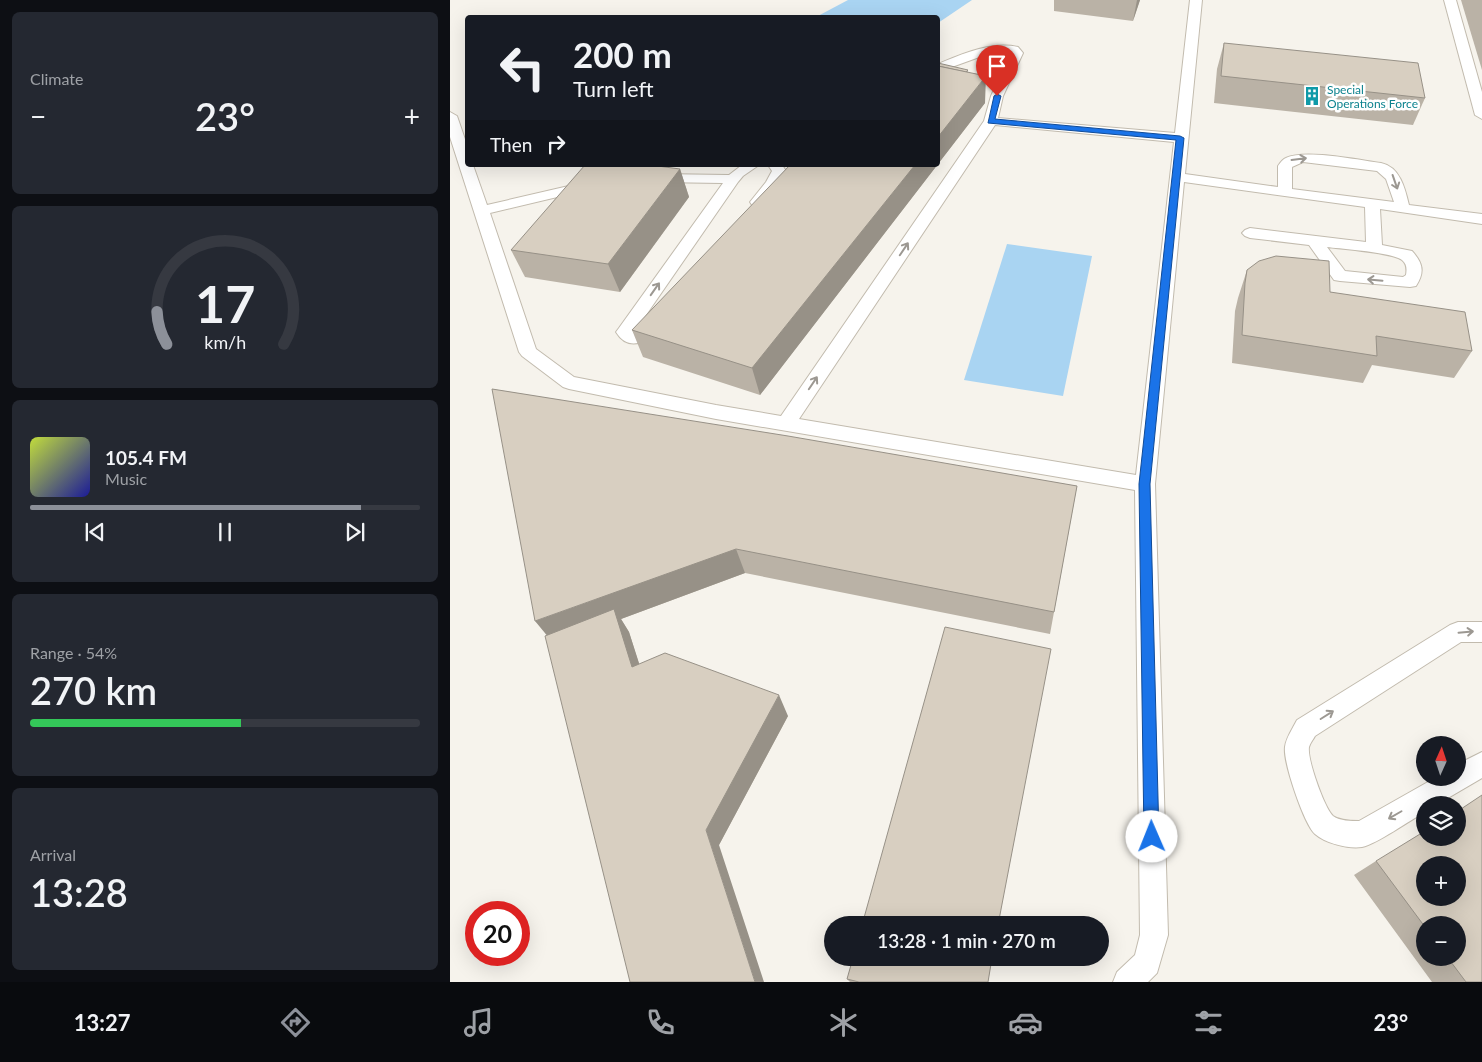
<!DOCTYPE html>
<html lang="en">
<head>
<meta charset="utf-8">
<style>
  :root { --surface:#171b24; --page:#242831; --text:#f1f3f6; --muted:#9ea1a6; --line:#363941; --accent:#8c9099 }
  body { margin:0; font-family:Lato,sans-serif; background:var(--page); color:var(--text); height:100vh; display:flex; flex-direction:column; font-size:19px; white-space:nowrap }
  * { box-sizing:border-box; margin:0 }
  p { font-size:16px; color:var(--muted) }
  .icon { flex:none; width:28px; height:28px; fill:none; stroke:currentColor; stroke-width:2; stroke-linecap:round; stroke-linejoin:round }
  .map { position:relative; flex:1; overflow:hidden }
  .sheet { display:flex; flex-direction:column; gap:12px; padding:12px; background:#0d0f14; width:450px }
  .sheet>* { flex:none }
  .hud { position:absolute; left:15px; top:15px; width:475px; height:152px; border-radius:5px; box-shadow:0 5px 20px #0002; background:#171b24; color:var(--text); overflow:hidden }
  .needle { width:32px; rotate:3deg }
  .tools { position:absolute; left:966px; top:736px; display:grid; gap:10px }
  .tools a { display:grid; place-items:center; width:50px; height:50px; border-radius:50%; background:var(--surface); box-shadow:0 5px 20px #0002; font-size:25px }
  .speed { position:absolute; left:15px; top:901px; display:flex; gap:10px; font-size:25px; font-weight:700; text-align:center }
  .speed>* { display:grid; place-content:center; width:65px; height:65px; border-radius:50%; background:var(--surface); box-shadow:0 5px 20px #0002; line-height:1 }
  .speed .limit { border:8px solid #d22; background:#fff; color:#111 }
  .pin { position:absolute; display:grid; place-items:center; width:42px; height:42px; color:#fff; margin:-51px -21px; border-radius:50% 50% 50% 0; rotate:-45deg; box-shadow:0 0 5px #0007 }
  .pin .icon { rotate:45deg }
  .me { position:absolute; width:55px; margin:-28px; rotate:359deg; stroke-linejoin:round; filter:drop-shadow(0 0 4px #0008) }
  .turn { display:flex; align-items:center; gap:18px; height:105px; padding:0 25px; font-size:22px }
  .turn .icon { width:65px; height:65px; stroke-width:2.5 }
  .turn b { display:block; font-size:35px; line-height:42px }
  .then { display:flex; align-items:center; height:48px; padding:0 25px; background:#0003; gap:10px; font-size:19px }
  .big { font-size:38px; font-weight:600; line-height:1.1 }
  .sheet .card { flex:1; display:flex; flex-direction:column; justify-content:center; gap:8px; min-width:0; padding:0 18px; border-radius:8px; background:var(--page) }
  .sheet .dial { align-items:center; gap:0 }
  .dial svg { height:130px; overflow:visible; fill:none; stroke:var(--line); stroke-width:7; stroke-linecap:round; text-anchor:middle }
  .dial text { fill:var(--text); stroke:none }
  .song { display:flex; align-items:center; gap:15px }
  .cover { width:60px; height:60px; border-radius:8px; background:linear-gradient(135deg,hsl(70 70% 55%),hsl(240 70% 35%)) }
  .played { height:5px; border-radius:2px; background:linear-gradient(90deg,var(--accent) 85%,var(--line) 85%) }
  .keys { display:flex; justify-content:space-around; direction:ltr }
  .heat { display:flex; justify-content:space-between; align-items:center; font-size:28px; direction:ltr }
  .charge { height:8px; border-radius:4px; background:linear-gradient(90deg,#34c759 54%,var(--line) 0) }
  .trip { position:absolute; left:374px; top:916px; width:285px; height:50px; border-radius:25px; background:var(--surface); box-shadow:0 5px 20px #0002; font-weight:600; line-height:50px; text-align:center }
  .dock { display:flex; height:80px; justify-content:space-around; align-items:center; background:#090b0e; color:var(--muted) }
  .dock .icon { width:35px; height:35px }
  .dock .active { color:var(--accent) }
  .dock b { font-size:22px; color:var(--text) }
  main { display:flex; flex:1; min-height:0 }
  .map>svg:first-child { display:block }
  .water { fill:#a9d4f2 }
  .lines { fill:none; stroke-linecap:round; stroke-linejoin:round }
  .lane-casing { stroke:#c2bbae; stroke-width:2 }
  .lane { fill:#fff; fill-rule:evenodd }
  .wall { fill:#bab2a6; fill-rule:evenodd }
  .shaded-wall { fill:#979187 }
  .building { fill:#d8cfc1; stroke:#979187; fill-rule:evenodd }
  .oneway { stroke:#9c9892 }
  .route { fill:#1a73e8; stroke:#114b97 }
  .labels { text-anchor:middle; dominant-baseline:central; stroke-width:5; stroke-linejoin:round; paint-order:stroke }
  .far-culture-label { font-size:12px; fill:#0d838f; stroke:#fff; text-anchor:start }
</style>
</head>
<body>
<main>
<section class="sheet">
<div class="card"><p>Climate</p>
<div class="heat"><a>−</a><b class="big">23°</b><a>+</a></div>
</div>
<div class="card dial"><svg viewBox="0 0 100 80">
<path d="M14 69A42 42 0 1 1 86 69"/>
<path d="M14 69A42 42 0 0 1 8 49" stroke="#8c9099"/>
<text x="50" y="56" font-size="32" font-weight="700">17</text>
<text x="50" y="72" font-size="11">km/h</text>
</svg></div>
<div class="card">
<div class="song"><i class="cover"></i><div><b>105.4 FM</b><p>Music</p></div></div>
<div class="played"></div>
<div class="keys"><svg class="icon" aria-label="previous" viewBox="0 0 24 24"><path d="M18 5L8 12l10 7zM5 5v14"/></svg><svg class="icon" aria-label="pause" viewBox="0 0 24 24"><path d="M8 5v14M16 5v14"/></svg><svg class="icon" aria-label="next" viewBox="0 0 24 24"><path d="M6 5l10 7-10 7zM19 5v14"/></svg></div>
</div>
<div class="card"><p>Range · 54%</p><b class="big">270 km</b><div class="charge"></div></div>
<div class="card"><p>Arrival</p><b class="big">13:28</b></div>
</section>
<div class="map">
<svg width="1032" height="982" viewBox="0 0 1032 982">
  <rect width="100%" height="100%" fill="#f6f3ec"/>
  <g class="water">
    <path d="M398 0H522L488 23V18L366 17Z"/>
    <path d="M557 244 642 256 613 396 514 380Z"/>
  </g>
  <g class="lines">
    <g class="lane-casing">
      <g id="lane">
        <path d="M740 0H752L735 174 828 187V166C830 163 833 159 836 158 855 149 908 160 931 163 950 167 955 188 959 205L1032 214V224L930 209 932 245 962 251C973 263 975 272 966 286L960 287 890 281 884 280 859 245 800 238 795 236 792 233 795 230 800 228 916 242 915 207 734 182 705 484 718 935 707 973 698 982H663L667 972 685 955 690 935 685 490 266 419 119 389 113 387 72 356 69 352 0 137V112L7 116 18 148V165H23L37 205 136 182 141 183 143 186 141 189 40 213 86 349 124 377 266 405 331 416 534 121 541 96 561 54 535 55 488 72V64C512 54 541 41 568 47L573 53 553 96 548 118 725 133ZM545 125 724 142 686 475 349 419ZM853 162 927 171 936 179 944 202 842 189V167ZM877 247C892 249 941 252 952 260 957 264 957 269 956 275L953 277 895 271Z"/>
        <path d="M994 0H1006L1032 92V119L1025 115Z"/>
        <path d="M292 165H309L293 176 288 182 185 331C195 326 199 314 212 318L214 322C204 339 180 355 166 332L169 328 273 183 207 182 202 181 200 178 202 175 207 174 279 175Z"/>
        <path d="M318 165H332L336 171 328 186 312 205H302L300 202 316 182 322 171Z"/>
        <path d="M1008 622H1032V642H1011L865 736C863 740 860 743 859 747 857 759 874 807 883 816 890 821 901 821 909 821L985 778H1008V764L1032 752V778L986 805H975V812C960 820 927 844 912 847 898 849 875 843 865 834 854 824 833 762 835 747 836 738 843 728 847 720L1000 625Z"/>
      </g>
    </g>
    <use href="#lane" class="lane"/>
  </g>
  <g class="wall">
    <path d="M604 0H690L683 21 604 11Z"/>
    <path d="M1011 0H1032V70Z"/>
    <path d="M774 43 975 98 963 125 764 103 767 69Z"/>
    <path d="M518 70V73L535 103 310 395 193 357 182 330Z"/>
    <path d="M230 169 239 197 170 292 75 277 61 250Z"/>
    <path d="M797 270 880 292 1022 351 1004 378 922 365 913 383 782 363 785 311 788 298Z"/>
    <path d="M42 389 627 486 600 634 295 573 171 619 179 632 189 664 338 716 269 845Z"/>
    <path d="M926 861 1032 982H982L904 875ZM975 925 1008 958H975Z"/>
    <path d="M397 979 538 982H400Z"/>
  </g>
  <g class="shaded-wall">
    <path d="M687 0H690L683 21Z"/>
    <path d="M536 76 535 103 310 395 302 368 465 165H488V137Z"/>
    <path d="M230 169 239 197 170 292 158 264Z"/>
    <path d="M286 549 295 573 171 619 179 632 197 688 104 644 85 621Z"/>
    <path d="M329 695 338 716 269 845 314 982H305L256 830Z"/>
  </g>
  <g class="building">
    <path d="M774 43 968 63 975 98 771 76Z"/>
    <path d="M488 63 518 70 516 72 488 66Z"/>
    <path d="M488 66 536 76 488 137Z"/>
    <path d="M135 165H200L230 169 158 264 61 250Z"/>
    <path d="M340 165H465L302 368 182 330Z"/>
    <path d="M826 256 879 261 880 292 1015 312 1022 351 926 336 927 356 792 335 795 283 797 270 809 261Z"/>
    <path d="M42 389 338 436 627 486 604 612 286 549 85 621Z"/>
    <path d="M164 609 182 667 215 653 329 695 256 830 305 982H180L95 636Z"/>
    <path d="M495 627 601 649 548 925H412Z"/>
    <path d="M1032 795V982H1016L998 958H1008V925H975V927L926 861 975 831V838H1008V811ZM975 865H1008V898H975Z"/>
    <path d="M403 958H542L538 982H409L397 979Z"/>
  </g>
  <defs><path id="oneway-shaft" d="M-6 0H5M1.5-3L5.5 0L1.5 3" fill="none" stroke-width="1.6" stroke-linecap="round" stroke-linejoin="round" transform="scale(1.25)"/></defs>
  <g class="oneway">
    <use href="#oneway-shaft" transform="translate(849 159) rotate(-7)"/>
    <use href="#oneway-shaft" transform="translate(945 182) rotate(71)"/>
    <use href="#oneway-shaft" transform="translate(454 249) rotate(-56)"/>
    <use href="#oneway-shaft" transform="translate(925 280) rotate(-175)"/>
    <use href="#oneway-shaft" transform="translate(205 289) rotate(-55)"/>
    <use href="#oneway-shaft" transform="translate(363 383) rotate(-56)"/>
    <use href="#oneway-shaft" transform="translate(1016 632) rotate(-5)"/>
    <use href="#oneway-shaft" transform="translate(877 715) rotate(-32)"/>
    <use href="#oneway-shaft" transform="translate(945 815) rotate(150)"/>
  </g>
  <path class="route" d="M547 94 551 96 545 119 730 136 734 138 700 484 709 837 707 842 702 844 696 842 694 837 689 484 726 140 538 123 544 96Z"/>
  <defs>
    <g id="building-bare" transform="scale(1.5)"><path d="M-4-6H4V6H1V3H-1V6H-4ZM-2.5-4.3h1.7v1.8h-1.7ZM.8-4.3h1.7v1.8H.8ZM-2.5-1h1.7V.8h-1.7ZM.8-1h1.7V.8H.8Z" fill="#0f9aa8" stroke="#fff" stroke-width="2.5" paint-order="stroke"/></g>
  </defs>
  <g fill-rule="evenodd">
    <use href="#building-bare" x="862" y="96"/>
  </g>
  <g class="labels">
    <g class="far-culture-label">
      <text x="877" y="89">Special<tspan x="877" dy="14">Operations Force</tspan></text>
    </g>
  </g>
</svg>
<div class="tools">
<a><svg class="needle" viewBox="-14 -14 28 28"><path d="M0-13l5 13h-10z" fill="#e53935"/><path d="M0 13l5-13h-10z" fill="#9ea1a6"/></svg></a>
<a><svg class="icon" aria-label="layers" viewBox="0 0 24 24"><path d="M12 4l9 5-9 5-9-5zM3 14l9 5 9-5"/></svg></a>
<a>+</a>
<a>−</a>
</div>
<div class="speed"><div class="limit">20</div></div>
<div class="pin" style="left:547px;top:96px;background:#d93025"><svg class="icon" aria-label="arrive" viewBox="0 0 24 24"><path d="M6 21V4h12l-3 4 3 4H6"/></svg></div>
<svg class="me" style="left:702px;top:837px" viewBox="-20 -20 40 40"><circle r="19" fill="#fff"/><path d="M0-13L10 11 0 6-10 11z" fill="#1a73e8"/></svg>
<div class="trip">13:28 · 1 min · 270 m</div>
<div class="hud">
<div class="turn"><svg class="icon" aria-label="left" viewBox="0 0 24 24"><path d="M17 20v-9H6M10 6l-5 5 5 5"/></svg><div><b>200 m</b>Turn left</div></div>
<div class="then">Then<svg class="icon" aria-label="right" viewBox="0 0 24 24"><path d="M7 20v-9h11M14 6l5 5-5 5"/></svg></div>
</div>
</div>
</main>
<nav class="dock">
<b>13:27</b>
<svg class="icon active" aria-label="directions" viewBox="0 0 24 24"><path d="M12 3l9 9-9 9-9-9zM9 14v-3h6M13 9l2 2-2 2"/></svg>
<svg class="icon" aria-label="music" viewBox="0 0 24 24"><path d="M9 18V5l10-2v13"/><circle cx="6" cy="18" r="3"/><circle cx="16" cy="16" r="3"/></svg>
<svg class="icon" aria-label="phone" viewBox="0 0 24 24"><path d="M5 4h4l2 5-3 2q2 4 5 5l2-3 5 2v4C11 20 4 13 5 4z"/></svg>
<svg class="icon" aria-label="climate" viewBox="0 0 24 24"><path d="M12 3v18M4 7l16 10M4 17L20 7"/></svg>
<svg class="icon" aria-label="car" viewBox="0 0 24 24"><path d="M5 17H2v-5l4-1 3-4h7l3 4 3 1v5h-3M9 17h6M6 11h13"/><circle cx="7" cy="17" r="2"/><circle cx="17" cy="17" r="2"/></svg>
<svg class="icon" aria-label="filters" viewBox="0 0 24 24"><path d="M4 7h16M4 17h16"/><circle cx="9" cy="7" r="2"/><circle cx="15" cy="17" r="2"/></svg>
<b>23°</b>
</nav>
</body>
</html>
